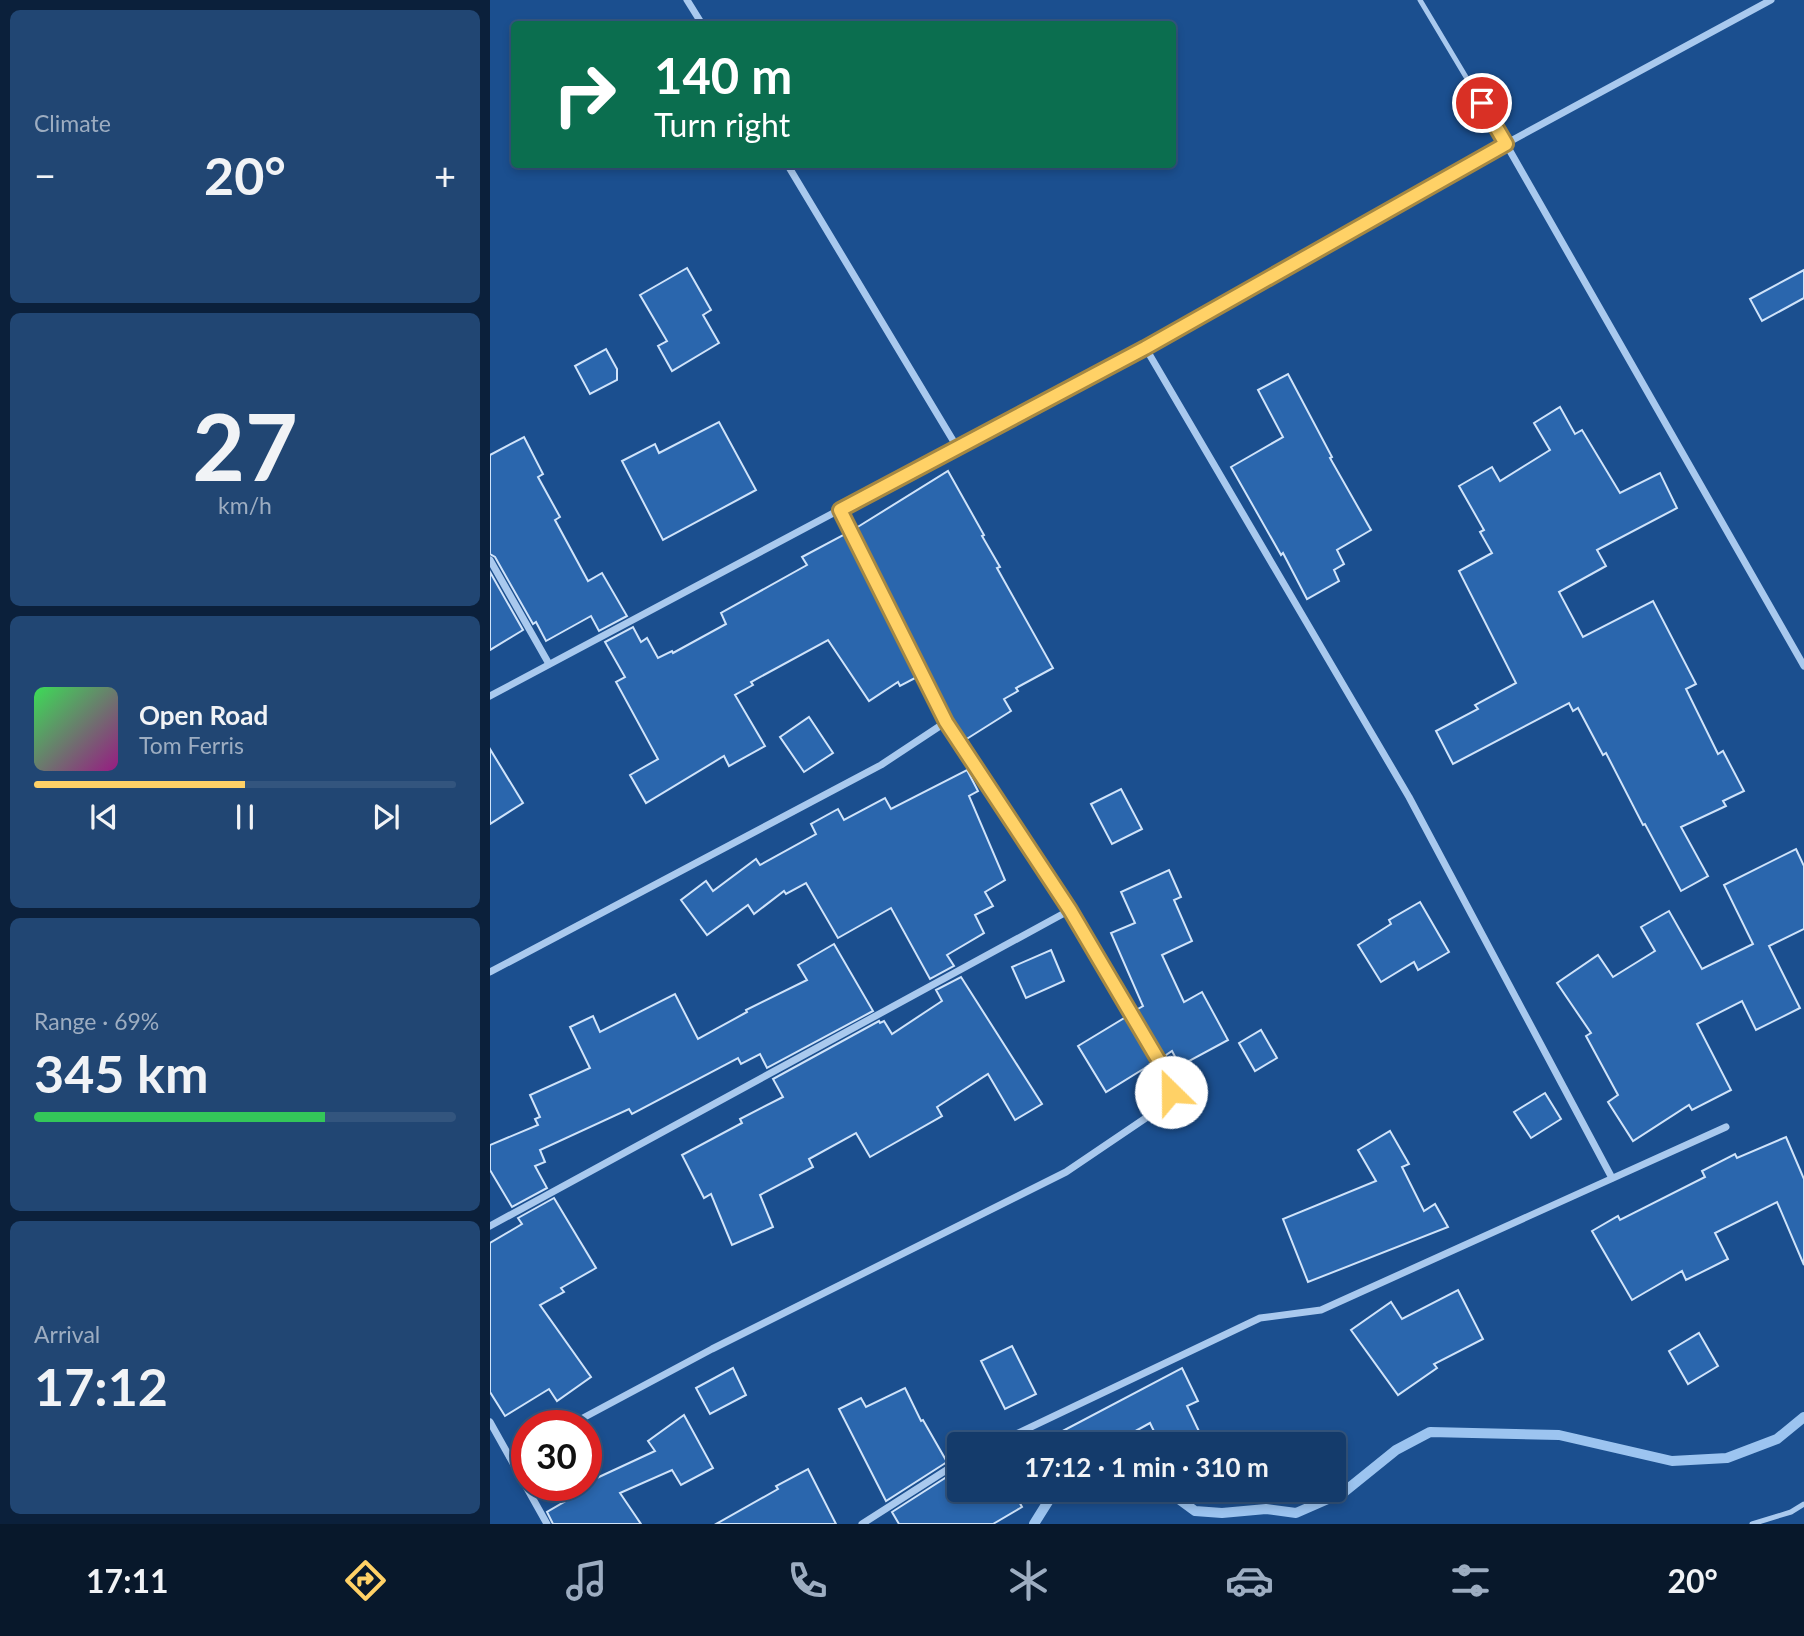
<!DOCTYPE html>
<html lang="en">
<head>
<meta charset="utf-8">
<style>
  :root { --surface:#143b6b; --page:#214673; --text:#f1f3f6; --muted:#9dadc1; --line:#33557e; --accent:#ffd166 }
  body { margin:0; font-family:Lato,sans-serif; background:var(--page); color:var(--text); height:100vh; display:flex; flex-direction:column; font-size:26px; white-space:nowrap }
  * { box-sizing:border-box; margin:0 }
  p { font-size:23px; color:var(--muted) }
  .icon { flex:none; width:38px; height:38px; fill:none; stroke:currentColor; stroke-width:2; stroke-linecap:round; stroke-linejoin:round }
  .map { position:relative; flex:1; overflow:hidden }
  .drawer { display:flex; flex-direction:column; gap:10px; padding:10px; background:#0b203b; width:490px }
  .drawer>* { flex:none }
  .top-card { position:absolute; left:21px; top:21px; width:665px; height:147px; border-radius:7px; box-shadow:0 4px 10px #0003,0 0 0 2px var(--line); background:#0b6e4f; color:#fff; overflow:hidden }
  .speed { position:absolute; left:21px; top:1410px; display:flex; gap:14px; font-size:35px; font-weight:700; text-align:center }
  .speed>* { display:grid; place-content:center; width:91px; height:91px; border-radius:50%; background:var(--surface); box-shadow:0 4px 10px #0003,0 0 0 2px var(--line); line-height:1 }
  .speed .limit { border:10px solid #d22; background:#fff; color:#111 }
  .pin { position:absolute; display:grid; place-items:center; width:60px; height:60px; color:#fff; margin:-30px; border:4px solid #fff; border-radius:50%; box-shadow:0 2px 7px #0007 }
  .me { position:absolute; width:77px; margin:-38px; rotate:337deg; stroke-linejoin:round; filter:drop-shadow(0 0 5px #0008) }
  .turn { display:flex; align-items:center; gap:24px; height:147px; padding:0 28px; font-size:32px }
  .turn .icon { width:91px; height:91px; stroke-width:2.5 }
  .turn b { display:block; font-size:49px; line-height:60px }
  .big { font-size:52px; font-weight:700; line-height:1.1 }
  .drawer .tile { flex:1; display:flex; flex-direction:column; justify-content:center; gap:10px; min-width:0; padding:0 24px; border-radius:10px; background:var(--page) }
  .drawer .dial { align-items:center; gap:0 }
  .dial b { font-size:91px; line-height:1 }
  .song { display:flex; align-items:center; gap:21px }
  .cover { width:84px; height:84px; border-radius:10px; background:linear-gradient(135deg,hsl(130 70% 55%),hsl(310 70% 35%)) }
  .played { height:7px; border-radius:4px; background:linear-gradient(90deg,var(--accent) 50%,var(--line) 50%) }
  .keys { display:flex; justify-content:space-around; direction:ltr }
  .heat { display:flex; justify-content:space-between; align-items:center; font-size:38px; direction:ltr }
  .charge { height:10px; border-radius:5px; background:linear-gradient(90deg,#34c759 69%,var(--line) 0) }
  .trip { position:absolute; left:457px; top:1432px; width:399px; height:70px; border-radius:7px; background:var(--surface); box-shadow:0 4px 10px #0003,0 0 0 2px var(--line); font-weight:700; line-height:70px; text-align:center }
  .dock { display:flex; height:112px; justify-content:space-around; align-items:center; background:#08182b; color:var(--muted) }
  .dock .icon { width:49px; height:49px }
  .dock .active { color:var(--accent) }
  .dock b { font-size:32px; color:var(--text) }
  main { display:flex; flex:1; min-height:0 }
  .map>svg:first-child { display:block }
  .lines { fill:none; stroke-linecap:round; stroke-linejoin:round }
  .stream { stroke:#9cc4f0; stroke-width:10 }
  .building { fill:#2a66ad; stroke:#cfe3fa; stroke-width:2 }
  .lane { stroke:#a9c9ee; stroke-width:5 }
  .street { stroke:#a9c9ee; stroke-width:7 }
  .route-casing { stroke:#a68842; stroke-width:18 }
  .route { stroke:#ffd166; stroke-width:12 }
</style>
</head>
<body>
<main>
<section class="drawer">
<div class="tile"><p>Climate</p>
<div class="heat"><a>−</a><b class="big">20°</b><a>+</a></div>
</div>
<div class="tile dial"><b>27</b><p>km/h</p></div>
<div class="tile">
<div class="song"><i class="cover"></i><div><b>Open Road</b><p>Tom Ferris</p></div></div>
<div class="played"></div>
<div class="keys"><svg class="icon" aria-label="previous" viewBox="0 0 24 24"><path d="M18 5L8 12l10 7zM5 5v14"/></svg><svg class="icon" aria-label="pause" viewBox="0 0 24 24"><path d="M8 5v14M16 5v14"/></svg><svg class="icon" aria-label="next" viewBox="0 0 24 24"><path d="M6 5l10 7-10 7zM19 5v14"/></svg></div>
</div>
<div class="tile"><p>Range · 69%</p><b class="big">345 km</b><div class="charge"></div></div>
<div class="tile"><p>Arrival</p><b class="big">17:12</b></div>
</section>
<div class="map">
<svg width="1314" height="1524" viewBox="0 0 1314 1524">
  <rect width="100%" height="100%" fill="#1b4f8f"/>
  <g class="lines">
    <g class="stream">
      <path d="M675 1489 705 1511 732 1513 776 1509 806 1513 854 1492 906 1450 940 1432 1069 1435 1182 1461 1237 1458 1287 1439 1314 1417"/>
      <path d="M544 1524 559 1500 572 1489"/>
    </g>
  </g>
  <g class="building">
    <path d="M197 268 221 310 213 315 229 343 182 371 168 346 177 341 150 295Z"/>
    <path d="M1314 270V298L1272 321 1260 299Z"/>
    <path d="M116 349 127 369V380L100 394 85 366Z"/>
    <path d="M798 374 842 457 840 458 881 530 847 550 854 564 844 570 849 581 817 599 793 553 791 555 741 467 793 437 768 390Z"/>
    <path d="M1070 407 1085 434 1092 430 1130 493 1170 473 1187 508 1107 550 1116 566 1069 592 1093 637 1163 601 1206 684 1196 689 1228 754 1233 751 1254 791 1233 801 1236 806 1191 827 1218 876 1191 891 1155 824 1153 825 1116 753 1113 755 1088 708 1083 711 1079 703 963 764 946 731 988 709 985 705 1026 683 969 571 1002 553 990 532 994 530 969 486 1002 467 1010 481 1060 450 1044 423Z"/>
    <path d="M229 422 266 490 173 540 132 461 165 444 169 453Z"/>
    <path d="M34 437 53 474 48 477 70 517 65 520 98 581 112 573 137 616 109 631 101 616 56 641 46 622 43 624 5 557 0 554V455Z"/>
    <path d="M458 471 494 535 492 536 510 567 507 568 563 668 526 688 528 691 514 699 521 711 475 740 461 719 366 528Z"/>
    <path d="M355 534 427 677 410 686 408 682 379 701 338 640 261 682 263 685 245 695 275 746 239 766 234 756 156 803 140 775 168 759 126 682 135 677 115 642 143 627 151 642 157 638 168 658 182 651 183 653 236 624 231 613 317 565 312 557Z"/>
    <path d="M0 572 33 630 0 650Z"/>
    <path d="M319 717 343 753 314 772 290 737Z"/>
    <path d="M0 749 33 803 0 824Z"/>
    <path d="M477 770 488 791 479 796 515 880 495 892 503 906 485 915 494 933 457 955 464 966 440 979 401 908 348 938 316 883 296 894 294 891 264 914 258 905 217 935 191 900 216 881 223 891 266 859 270 865 326 834 321 824 348 809 354 820 395 798 401 809Z"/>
    <path d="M631 789 652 829 622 844 601 804Z"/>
    <path d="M1306 849 1314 866V929L1279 946 1310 1008 1266 1030 1252 1001 1207 1024 1241 1090 1202 1110 1199 1105 1143 1141 1118 1102 1128 1095 1096 1036 1101 1033 1067 983 1108 955 1123 977 1165 951 1151 927 1179 911 1212 969 1263 944 1234 885Z"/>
    <path d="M679 870 691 897 684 900 702 941 672 955 694 1002 712 992 738 1040 690 1066 682 1051 673 1057 646 1010 653 1006 621 933 645 923 631 892Z"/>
    <path d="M930 902 959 952 928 970 924 962 891 982 868 945 901 924 899 920Z"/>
    <path d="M344 944 383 1011 277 1068 270 1054 251 1064 248 1058 142 1114 139 1109 50 1150 55 1162 45 1166 57 1188 22 1207 0 1170V1145L48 1125 45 1119 50 1117 40 1095 100 1068 80 1027 103 1016 110 1032 185 994 208 1039 257 1012 256 1010 317 980 308 965Z"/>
    <path d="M561 950 574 981 536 998 522 967Z"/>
    <path d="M471 977 552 1104 525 1120 498 1074 447 1107 452 1116 380 1157 366 1133 319 1159 323 1167 270 1195 283 1227 242 1245 221 1194 214 1198 192 1155 252 1123 250 1119 293 1097 283 1079 389 1021 390 1023 394 1021 402 1034 452 1001 446 990Z"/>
    <path d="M636 1017 663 1063 616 1092 588 1046Z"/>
    <path d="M771 1030 787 1058 765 1071 749 1043Z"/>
    <path d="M1055 1093 1071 1119 1041 1138 1024 1112Z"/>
    <path d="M900 1131 919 1164 912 1167 934 1211 945 1204 958 1227 818 1282 793 1219 886 1181 868 1150Z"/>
    <path d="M1296 1137 1314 1179V1265L1287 1202 1225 1233 1238 1259 1196 1280 1192 1271 1142 1300 1102 1231 1128 1216 1130 1220 1215 1177 1212 1171 1245 1154 1247 1158Z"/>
    <path d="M64 1198 106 1268 71 1288 74 1292 50 1305 101 1377 67 1401 59 1389 15 1416 0 1392V1243L32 1224 28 1218Z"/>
    <path d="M968 1290 993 1339 944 1364 947 1368 908 1395 861 1330 901 1302 912 1319Z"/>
    <path d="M1209 1333 1228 1366 1198 1384 1179 1351Z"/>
    <path d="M522 1346 546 1394 515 1409 491 1361Z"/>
    <path d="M243 1368 256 1395 220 1414 206 1388Z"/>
    <path d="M692 1368 708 1401 697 1406 715 1444H670L660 1423 622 1444H548Z"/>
    <path d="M415 1388 431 1421 433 1420 457 1462 396 1501 349 1409 371 1398 376 1407Z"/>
    <path d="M194 1415 223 1468 191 1485 182 1470 130 1493 151 1524H63L57 1512 79 1499 73 1486H96V1483L165 1451 158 1441Z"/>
    <path d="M318 1469 346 1524H226L288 1489 286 1486Z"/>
    <path d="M463 1473 469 1484V1489H522L532 1507 503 1524H409L402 1512Z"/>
  </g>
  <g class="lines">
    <g class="lane">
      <path d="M930 0 1016 144"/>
      <path d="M1262 1524 1301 1512 1314 1504"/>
    </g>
    <g class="street">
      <path d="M197 0 212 24"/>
      <path d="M1016 144 1314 666"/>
      <path d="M297 164 467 447"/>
      <path d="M655 347 919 797 1122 1178"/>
      <path d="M0 560 59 664"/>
      <path d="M0 696 655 347 1006 149 1281 0"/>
      <path d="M0 972 391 765 456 722"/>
      <path d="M0 1226 580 910"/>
      <path d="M0 1422 57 1524"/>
      <path d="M78 1426 222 1349 576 1172 675 1105 681 1092 679 1078 580 910 456 722 350 510"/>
      <path d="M505 1444 770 1318 831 1310 1236 1127"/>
      <path d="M20 1457 37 1448"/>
      <path d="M372 1524 469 1462"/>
    </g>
  </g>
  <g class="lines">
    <g class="route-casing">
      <path id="route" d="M681 1092 679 1078 580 910 456 722 350 510 655 348 1016 144 992 103"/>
    </g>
    <use href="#route" class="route"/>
  </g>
</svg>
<div class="speed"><div class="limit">30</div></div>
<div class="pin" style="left:992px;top:103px;background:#d93025"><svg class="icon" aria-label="arrive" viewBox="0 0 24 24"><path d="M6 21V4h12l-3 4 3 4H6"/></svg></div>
<svg class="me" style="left:681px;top:1092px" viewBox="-20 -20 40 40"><circle r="19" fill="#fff"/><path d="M0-13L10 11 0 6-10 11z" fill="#ffd166"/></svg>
<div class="trip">17:12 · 1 min · 310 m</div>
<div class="top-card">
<div class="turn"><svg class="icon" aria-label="right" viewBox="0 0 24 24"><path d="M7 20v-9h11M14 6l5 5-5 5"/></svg><div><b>140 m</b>Turn right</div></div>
</div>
</div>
</main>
<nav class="dock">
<b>17:11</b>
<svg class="icon active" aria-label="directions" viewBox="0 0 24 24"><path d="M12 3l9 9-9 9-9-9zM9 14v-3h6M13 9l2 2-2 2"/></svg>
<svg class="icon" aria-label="music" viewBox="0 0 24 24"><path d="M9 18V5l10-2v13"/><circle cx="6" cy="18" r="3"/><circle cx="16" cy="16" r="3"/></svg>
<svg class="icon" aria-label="phone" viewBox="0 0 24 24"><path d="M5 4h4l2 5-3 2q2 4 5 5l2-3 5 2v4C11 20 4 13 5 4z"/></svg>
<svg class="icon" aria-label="climate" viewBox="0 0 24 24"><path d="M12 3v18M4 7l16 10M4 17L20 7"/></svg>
<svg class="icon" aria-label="car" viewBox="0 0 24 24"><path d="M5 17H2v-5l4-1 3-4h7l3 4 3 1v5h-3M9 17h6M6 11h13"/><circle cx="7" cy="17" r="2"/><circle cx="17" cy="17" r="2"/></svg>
<svg class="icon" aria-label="filters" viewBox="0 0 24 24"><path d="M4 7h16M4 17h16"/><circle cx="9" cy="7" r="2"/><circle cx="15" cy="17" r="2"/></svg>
<b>20°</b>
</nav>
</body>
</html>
